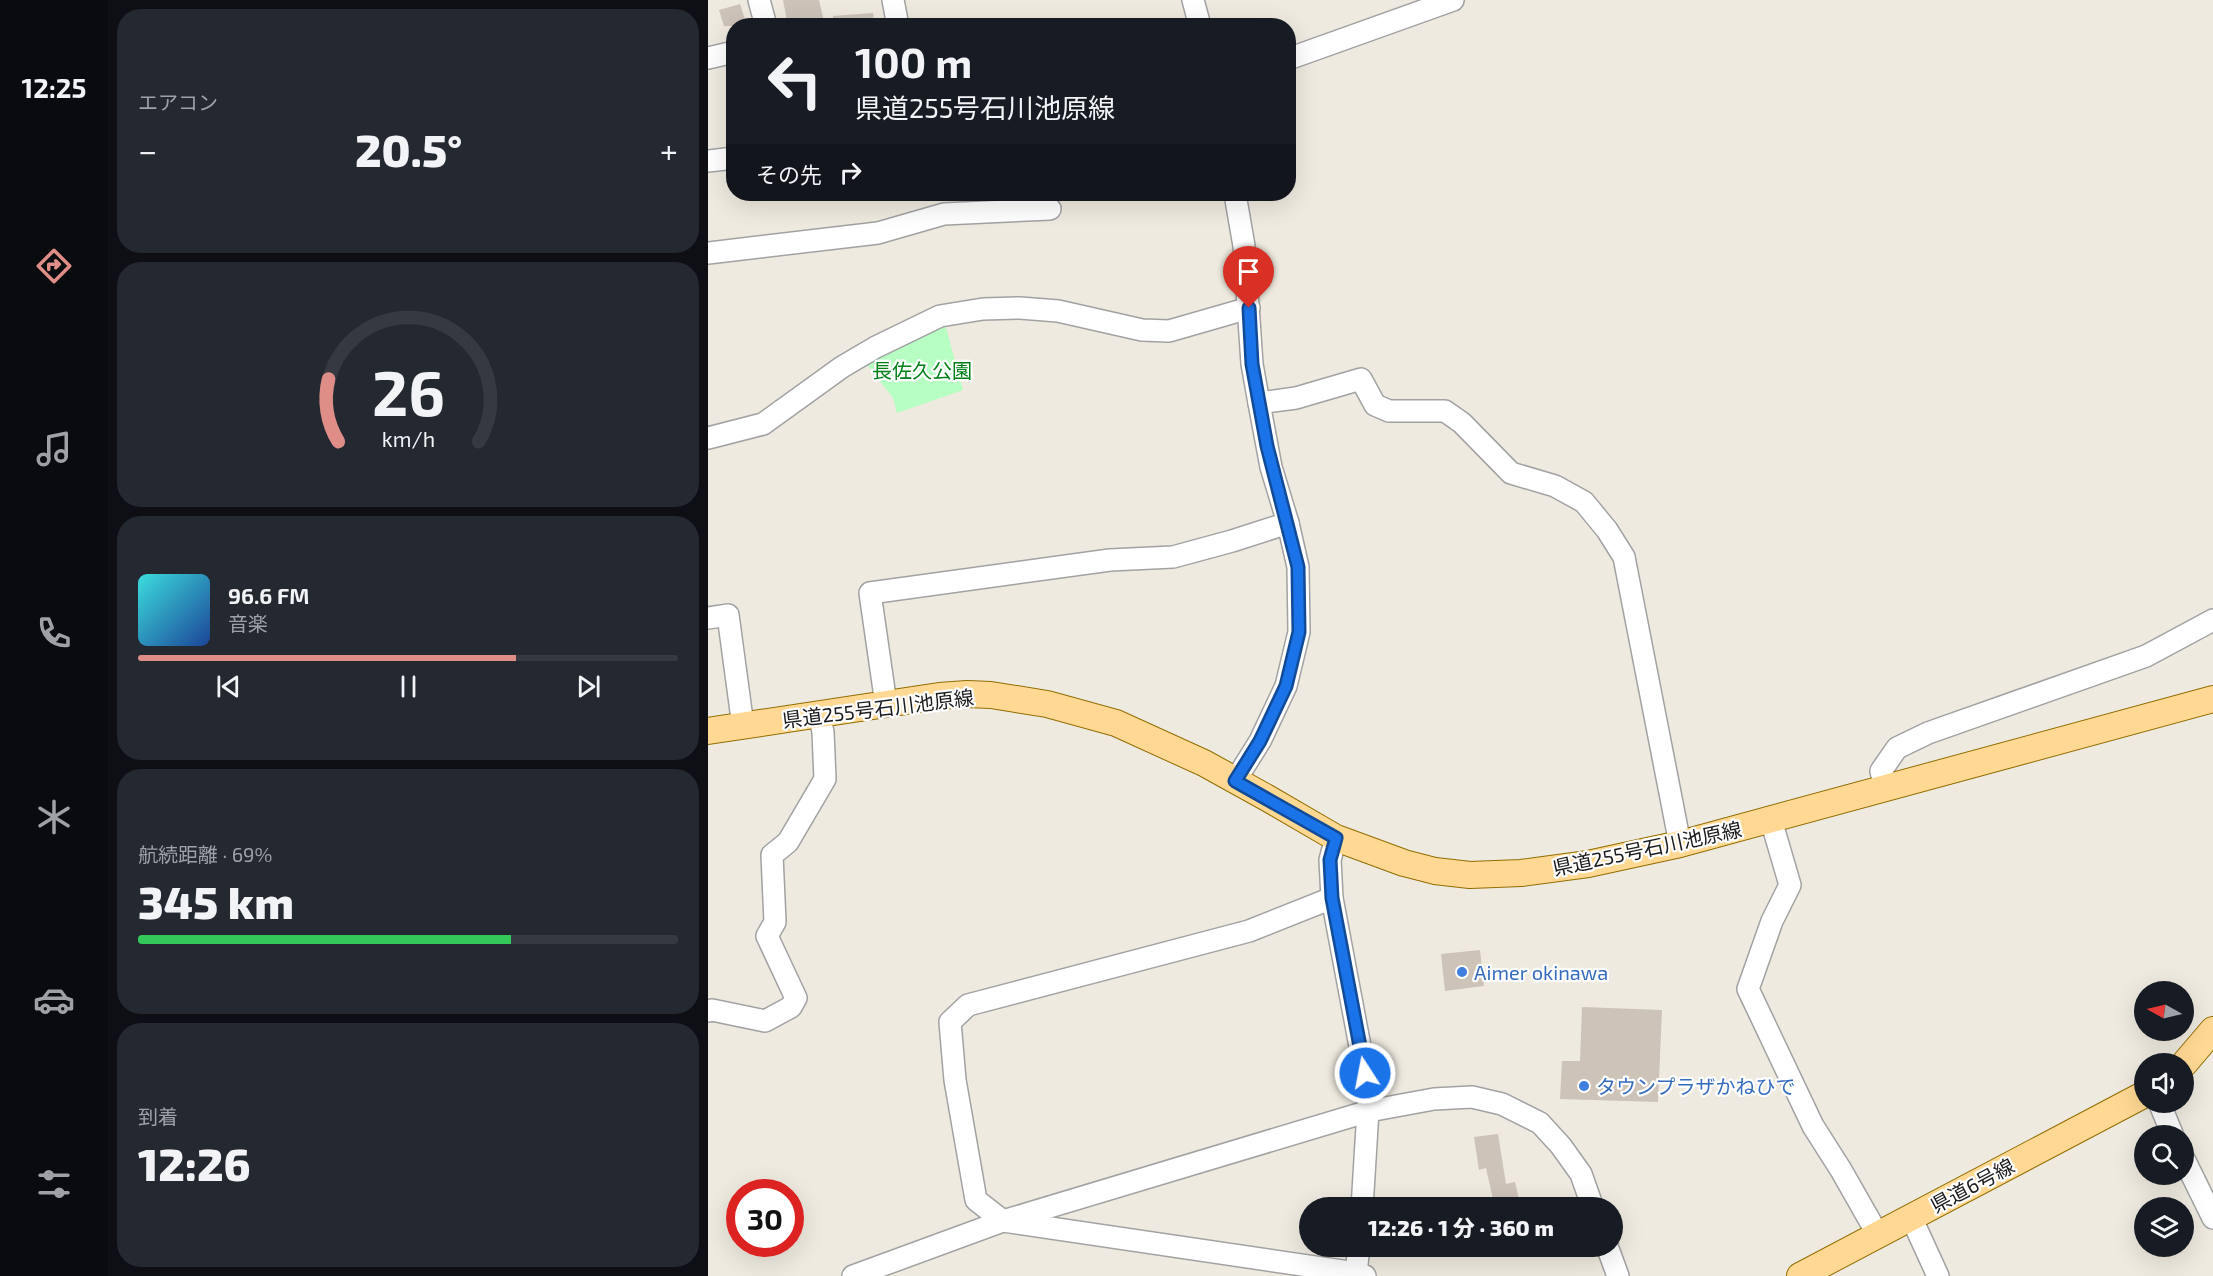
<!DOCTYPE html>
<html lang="ja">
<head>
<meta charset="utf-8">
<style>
  :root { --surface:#171b24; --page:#242831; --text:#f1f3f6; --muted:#9ea1a6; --line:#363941; --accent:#de8d87 }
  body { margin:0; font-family:"Exo 2","Noto Sans JP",sans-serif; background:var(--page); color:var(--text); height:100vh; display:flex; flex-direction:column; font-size:22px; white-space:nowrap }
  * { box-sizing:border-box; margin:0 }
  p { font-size:20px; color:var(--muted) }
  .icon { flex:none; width:33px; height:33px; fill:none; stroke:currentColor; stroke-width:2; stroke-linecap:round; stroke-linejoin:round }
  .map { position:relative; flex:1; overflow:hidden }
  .side { display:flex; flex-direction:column; gap:9px; padding:9px; background:#0d0f14; width:600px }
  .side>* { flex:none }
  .guide { position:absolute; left:18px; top:18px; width:570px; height:183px; border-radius:24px; box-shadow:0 6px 24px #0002; background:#171b24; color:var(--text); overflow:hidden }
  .needle { width:39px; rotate:278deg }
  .controls { position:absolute; left:1426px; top:981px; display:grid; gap:12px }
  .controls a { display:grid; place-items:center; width:60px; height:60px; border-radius:50%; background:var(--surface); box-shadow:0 6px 24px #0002; font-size:30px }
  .speed { position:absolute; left:18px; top:1179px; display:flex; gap:12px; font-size:30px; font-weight:700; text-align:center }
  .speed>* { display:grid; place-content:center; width:78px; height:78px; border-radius:50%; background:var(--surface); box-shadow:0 6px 24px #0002; line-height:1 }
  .speed .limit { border:9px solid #d22; background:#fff; color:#111 }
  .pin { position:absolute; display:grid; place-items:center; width:51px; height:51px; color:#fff; margin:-62px -26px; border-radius:50% 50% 50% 0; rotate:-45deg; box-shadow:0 0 6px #0007 }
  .pin .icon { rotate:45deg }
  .me { position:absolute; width:66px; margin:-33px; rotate:349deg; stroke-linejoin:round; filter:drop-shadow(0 0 4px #0008) }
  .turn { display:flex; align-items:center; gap:21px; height:126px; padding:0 30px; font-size:27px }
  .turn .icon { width:78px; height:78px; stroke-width:2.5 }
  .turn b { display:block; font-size:42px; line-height:51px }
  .then { display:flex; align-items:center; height:57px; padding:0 30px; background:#0003; gap:12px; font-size:22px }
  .big { font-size:45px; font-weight:800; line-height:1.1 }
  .side .widget { flex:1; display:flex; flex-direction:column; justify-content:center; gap:9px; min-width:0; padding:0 21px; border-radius:24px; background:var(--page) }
  .side .dial { align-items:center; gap:0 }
  .dial svg { height:156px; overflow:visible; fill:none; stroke:var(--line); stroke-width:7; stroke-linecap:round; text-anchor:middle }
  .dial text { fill:var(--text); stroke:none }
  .song { display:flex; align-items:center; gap:18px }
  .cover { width:72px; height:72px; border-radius:9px; background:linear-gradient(135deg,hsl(180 70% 55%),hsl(220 70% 35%)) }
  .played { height:6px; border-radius:3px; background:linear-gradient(90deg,var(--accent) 70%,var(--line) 70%) }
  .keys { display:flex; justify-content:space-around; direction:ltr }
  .heat { display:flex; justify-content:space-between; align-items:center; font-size:33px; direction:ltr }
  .charge { height:9px; border-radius:4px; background:linear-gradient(90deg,#34c759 69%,var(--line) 0) }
  .trip { position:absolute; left:591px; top:1197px; width:324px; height:60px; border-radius:30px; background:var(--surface); box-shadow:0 6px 24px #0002; font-weight:800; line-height:60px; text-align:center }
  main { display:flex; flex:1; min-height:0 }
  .menu { display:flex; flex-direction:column; width:108px; justify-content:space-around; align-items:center; background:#090b0e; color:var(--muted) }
  .menu .icon { width:42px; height:42px }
  .menu .selected { color:var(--accent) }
  .menu b { font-size:27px; color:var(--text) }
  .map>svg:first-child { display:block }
  .park { fill:#b6fec2 }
  .building { fill:#cec3b8 }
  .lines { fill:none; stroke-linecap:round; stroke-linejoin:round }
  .minor-casing { stroke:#a2a2a2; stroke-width:24 }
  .major-casing { stroke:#926d00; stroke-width:28 }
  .minor { stroke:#fff; stroke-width:21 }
  .major { stroke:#ffd993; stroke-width:26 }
  .route-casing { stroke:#114b97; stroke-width:15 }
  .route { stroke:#1a73e8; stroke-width:10 }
  .shop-dot { fill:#3f7fe0; stroke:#fff; stroke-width:2 }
  .labels { text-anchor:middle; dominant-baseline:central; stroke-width:4.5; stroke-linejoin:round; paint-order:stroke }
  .park-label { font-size:20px; fill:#028017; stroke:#fff }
  .street-label { font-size:20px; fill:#1b1b1b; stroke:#fff }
  .shop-label { font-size:20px; fill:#366cbe; stroke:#fff; text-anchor:start }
</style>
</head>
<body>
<main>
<nav class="menu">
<b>12:25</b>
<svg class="icon selected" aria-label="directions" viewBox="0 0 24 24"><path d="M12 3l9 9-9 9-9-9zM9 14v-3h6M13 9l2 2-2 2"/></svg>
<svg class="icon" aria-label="music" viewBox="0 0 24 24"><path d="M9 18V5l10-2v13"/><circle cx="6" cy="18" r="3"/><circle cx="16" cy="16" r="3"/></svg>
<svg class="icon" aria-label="phone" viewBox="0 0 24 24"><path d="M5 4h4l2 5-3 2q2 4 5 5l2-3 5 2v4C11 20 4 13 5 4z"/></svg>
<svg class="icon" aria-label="climate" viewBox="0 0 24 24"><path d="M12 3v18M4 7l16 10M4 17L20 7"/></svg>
<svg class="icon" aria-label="car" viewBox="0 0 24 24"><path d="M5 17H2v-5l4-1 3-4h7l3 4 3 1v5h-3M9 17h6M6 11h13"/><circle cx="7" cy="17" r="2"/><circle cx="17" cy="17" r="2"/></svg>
<svg class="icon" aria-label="filters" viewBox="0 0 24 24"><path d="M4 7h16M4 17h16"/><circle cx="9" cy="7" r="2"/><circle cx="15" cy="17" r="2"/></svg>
</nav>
<section class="side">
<div class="widget"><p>エアコン</p>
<div class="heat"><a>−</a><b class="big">20.5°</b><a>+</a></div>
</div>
<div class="widget dial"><svg viewBox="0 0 100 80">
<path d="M14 69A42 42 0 1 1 86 69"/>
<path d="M14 69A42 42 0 0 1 9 37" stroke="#de8d87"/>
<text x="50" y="56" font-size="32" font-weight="700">26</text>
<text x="50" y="72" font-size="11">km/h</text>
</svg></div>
<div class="widget">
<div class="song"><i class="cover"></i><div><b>96.6 FM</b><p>音楽</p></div></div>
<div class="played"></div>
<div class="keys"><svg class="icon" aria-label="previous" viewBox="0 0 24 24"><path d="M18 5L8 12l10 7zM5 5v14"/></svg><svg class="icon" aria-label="pause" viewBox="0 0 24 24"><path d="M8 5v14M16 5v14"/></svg><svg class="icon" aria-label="next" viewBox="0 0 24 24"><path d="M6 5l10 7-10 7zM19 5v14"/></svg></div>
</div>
<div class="widget"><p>航続距離 · 69%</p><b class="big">345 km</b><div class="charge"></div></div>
<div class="widget"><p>到着</p><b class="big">12:26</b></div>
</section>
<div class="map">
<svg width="1505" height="1276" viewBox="0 0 1505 1276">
  <rect width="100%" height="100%" fill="#eeeadf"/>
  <path class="park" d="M237 324 255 390 189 413 185 398 157 362Z"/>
  <g class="building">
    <path d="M75 0H111L117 26H80Z"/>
    <path d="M32 4 39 26H16L11 10Z"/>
    <path d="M165 13 167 26H126L125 16Z"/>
    <path d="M772 950 776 986 737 991 733 954Z"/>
    <path d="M874 1007 954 1010 950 1102 852 1099 854 1061H872Z"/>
    <path d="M790 1134 798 1184 807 1182 813 1208H787L778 1168 771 1170 766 1137Z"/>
  </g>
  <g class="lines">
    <g class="minor-casing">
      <g id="minor">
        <path d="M51 0 58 26"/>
        <path d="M185 0 190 26"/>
        <path d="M485 0 492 26"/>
        <path d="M0 58 26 52"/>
        <path d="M580 59 745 0"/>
        <path d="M0 161 26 158"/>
        <path d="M0 253 170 233 236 214 342 209"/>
        <path d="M551 403 588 398 653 379 667 405 681 411H737L754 423 803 473 847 486 876 502 899 530 916 557 972 844"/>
        <path d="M0 438 55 424 134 367 168 347 232 316 275 309 312 308 350 311 434 330 461 331 541 308"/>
        <path d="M0 618 20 615 35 726"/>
        <path d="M178 704 162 593 402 560 465 557 524 541 580 523"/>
        <path d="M527 781 552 741 578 686 591 632 590 567 580 523 563 467 551 403 544 364 536 246 527 194"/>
        <path d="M1177 788 1173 771 1189 748 1220 733 1438 656 1505 620"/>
        <path d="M1063 820 1082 885 1064 921 1040 989 1105 1126 1133 1170 1170 1235"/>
        <path d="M628 838 622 860 624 898 661 1094 654 1208"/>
        <path d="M624 898 541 931 260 1005 242 1022 247 1080 268 1200 295 1221 648 1273 657 1276"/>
        <path d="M0 1011 4 1010 57 1021 83 1007 88 998 59 936 67 922 64 855 80 842 117 779 115 732 111 714"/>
        <path d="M1451 1102 1465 1136"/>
        <path d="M1476 1159 1505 1218"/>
        <path d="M1203 1217 1230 1276"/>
        <path d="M899 1246 910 1276"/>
        <path d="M648 1273 651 1246"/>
        <path d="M145 1276 295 1221 661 1111 726 1099 764 1097 794 1104 832 1123 853 1146 873 1174 885 1208"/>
      </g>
    </g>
    <g class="major-casing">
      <g id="major">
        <path d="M0 731 231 696 259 694 283 695 339 704 408 723 496 763 561 799 628 838 696 863 727 871 762 875 813 873 880 864 972 844 1505 699"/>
        <path d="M1476 1064 1505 1030"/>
        <path d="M1092 1276 1437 1094"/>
      </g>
    </g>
    <use href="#minor" class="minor"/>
    <use href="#major" class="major"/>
  </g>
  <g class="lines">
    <g class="route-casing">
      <path id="route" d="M541 308 544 364 559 446 590 567 591 632 578 686 552 741 527 781 628 838 622 860 624 898 657 1073"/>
    </g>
    <use href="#route" class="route"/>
  </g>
  <g class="shop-dot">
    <circle cx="754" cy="972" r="6"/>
    <circle cx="876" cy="1086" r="6"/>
  </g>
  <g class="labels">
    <g class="park-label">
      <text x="214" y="370">長佐久公園</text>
    </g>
    <g class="street-label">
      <text transform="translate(170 708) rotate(-7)">県道255号石川池原線</text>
      <text transform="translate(939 848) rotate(-12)">県道255号石川池原線</text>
      <text transform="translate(1264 1185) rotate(-28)">県道6号線</text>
    </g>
    <g class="shop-label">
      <text x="766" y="972">Aimer okinawa</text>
      <text x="888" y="1086">タウンプラザかねひで</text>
    </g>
  </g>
</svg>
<div class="controls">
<a><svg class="needle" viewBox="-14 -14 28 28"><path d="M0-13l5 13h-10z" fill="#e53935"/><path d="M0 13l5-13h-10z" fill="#9ea1a6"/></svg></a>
<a><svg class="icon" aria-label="sound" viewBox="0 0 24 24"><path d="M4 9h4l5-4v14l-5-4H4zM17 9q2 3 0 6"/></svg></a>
<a><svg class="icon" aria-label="search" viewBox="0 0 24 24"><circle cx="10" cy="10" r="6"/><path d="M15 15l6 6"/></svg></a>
<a><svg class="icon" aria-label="layers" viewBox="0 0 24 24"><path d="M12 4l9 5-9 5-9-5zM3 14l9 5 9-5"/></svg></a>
</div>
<div class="speed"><div class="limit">30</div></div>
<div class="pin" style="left:541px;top:308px;background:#d93025"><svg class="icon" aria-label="arrive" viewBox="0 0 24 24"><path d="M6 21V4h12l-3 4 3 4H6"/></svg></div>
<svg class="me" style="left:657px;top:1073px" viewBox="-20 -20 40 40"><circle r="17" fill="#1a73e8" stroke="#fff" stroke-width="3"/><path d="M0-11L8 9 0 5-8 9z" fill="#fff"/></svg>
<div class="trip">12:26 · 1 分 · 360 m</div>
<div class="guide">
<div class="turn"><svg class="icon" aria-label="left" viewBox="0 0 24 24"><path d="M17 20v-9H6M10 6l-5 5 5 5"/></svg><div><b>100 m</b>県道255号石川池原線</div></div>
<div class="then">その先<svg class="icon" aria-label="right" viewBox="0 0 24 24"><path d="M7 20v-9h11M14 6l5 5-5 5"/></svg></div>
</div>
</div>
</main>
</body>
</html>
